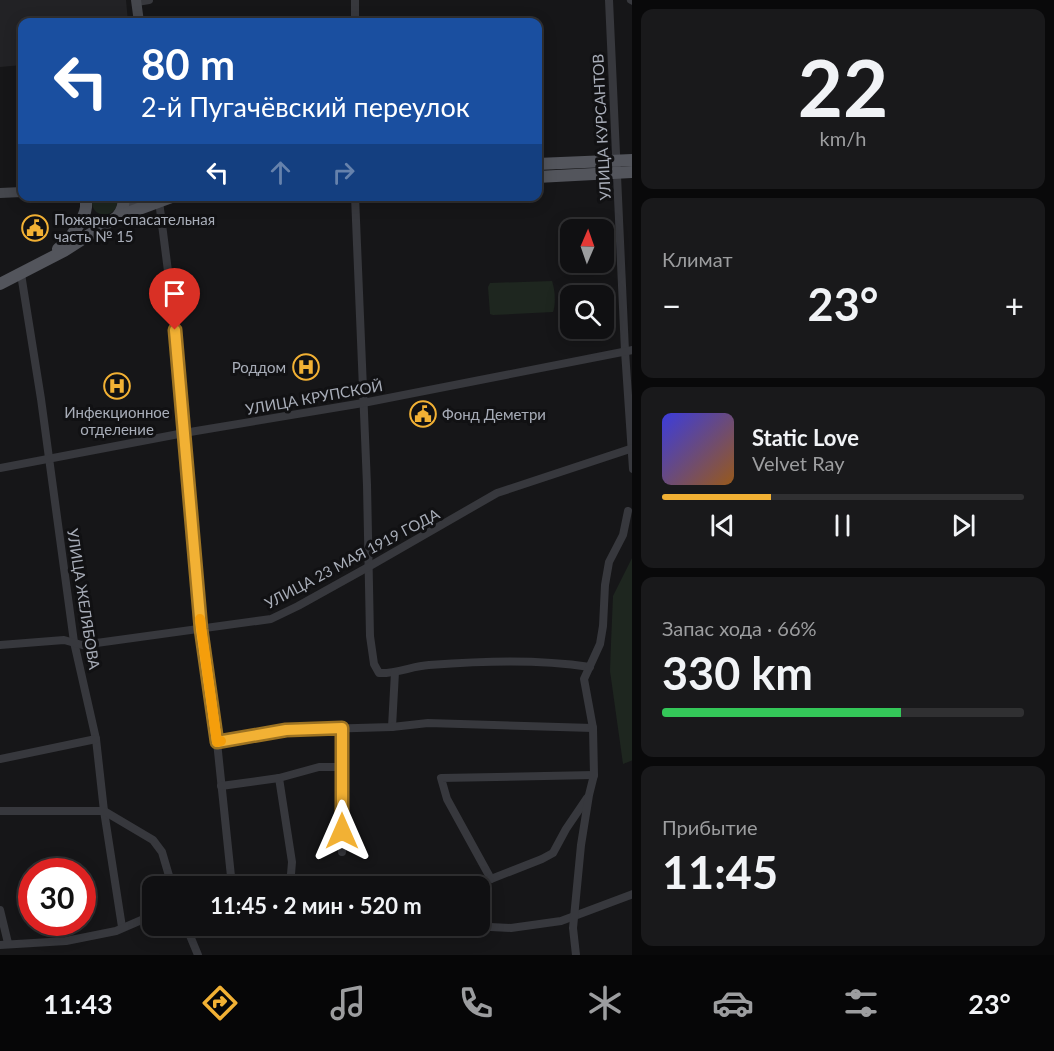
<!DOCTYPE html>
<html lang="ru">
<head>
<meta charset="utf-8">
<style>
  :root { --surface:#101012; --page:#19191b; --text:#f1f3f6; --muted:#9c9d9f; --line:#303032; --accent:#f2b134 }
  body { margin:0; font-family:Lato,sans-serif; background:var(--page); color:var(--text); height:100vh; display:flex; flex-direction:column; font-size:22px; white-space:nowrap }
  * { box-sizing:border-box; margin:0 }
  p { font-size:20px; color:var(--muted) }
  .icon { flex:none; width:33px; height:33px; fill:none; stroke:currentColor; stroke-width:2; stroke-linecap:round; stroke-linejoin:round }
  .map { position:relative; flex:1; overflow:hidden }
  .details { display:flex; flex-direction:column; gap:9px; padding:9px; background:#09090a; width:422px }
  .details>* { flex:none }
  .hud { position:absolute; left:18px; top:18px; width:524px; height:183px; border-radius:12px; box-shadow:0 3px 15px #0003,0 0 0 2px var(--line); background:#1a4fa0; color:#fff; overflow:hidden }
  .needle { width:39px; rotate:2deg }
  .controls { position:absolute; left:560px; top:219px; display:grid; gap:12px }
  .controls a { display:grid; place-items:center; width:54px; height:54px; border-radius:12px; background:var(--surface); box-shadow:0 3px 15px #0003,0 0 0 2px var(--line); font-size:30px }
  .speed { position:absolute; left:18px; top:858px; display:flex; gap:12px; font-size:30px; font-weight:700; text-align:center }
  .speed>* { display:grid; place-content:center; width:78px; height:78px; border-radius:50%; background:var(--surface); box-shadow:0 3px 15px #0003,0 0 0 2px var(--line); line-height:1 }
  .speed .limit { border:9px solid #d22; background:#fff; color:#111 }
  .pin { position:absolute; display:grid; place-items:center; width:51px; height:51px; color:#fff; margin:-62px -26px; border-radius:50% 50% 50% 0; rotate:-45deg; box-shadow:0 0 6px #0007 }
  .pin .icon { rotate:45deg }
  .me { position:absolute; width:66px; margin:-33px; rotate:0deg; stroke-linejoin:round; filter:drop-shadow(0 0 4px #0008) }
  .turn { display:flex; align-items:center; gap:21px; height:126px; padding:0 24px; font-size:27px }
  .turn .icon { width:78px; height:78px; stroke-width:2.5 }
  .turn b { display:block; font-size:42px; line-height:51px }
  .lanes { display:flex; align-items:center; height:57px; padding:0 24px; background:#0003; justify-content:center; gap:30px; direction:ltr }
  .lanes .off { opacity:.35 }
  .big { font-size:45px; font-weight:700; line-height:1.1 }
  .details .card { flex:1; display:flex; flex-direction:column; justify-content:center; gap:9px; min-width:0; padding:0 21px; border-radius:12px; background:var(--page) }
  .details .dial { align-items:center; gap:0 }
  .dial b { font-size:78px; line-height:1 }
  .song { display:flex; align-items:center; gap:18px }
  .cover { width:72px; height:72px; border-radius:9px; background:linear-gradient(135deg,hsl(240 70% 55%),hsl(30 70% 35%)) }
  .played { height:6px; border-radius:3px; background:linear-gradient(90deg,var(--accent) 30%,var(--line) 30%) }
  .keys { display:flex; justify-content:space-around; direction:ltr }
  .heat { display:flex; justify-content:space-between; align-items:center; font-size:33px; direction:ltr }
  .charge { height:9px; border-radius:4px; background:linear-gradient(90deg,#34c759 66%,var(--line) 0) }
  .trip { position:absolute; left:142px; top:876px; width:348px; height:60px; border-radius:12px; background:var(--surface); box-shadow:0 3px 15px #0003,0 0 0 2px var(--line); font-weight:700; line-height:60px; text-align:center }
  .tab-bar { display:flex; height:96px; justify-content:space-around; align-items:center; background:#060607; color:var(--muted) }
  .tab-bar .icon { width:42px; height:42px }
  .tab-bar .on { color:var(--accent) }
  .tab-bar b { font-size:27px; color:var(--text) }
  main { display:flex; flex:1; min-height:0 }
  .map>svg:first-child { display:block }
  .built { fill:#222225 }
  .green { fill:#1e261f }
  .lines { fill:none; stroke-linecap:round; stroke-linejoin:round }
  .street { stroke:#37383d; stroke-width:8 }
  .secondary { stroke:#45474d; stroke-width:10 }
  .primary { stroke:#53555c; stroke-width:12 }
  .route-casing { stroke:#9d7322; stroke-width:15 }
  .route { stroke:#f2b134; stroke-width:10 }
  .slow { stroke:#f59e0b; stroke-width:10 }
  .labels { text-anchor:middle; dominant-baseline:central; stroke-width:6; stroke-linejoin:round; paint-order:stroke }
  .street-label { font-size:15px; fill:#a8adb8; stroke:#111113 }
  .poi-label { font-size:15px; fill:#a8adb8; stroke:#111113; text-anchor:start }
</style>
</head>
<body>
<main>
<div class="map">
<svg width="633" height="955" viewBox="0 0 633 955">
  <rect width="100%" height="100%" fill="#161618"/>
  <path class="built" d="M0 0H126L128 22H22V65L0 67Z"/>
  <g class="green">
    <path d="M92 197H117C121 220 88 221 92 197Z"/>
    <path d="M552 281C555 289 556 304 553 312L493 315 490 314 488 287 490 283Z"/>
    <path d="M632 558 633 760 623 764 610 671 611 643 613 596Z"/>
  </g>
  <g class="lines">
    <g class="street">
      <path d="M609 0 625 351 633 469"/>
      <path d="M631 0 633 1"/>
      <path d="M137 2 149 0"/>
      <path d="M355 22V0"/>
      <path d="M355 196 367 485 370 636 374 664 379 673C396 674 412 666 429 665 483 661 537 659 590 667"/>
      <path d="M159 201 173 310 201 629 217 742 232 886"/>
      <path d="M21 274 41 399 74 642 96 739 104 811 122 927"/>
      <path d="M0 468 184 433 363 403 633 350"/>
      <path d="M0 645 64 640 82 645 271 619 298 606 370 566 497 493 633 448"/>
      <path d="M392 727 395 672"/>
      <path d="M217 742 287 730 392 727 428 723 593 728"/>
      <path d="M0 759 96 739"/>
      <path d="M279 778 292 862 290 886"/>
      <path d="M221 786 279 778 319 767H342"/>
      <path d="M0 811H104L153 840 162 852 172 886"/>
      <path d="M342 852V728"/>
      <path d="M491 879 447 799 441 778 594 775"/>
      <path d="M230 886 264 884 277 886"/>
      <path d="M466 886 491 879 542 859 553 853 566 829 587 798"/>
      <path d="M0 910 8 943"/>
      <path d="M186 926 198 955"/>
      <path d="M471 926 511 928 561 921 633 894"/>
      <path d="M0 945 66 941 116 931 153 915"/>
      <path d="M576 955 573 928 581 845 589 795 594 775 593 728 584 679 600 644 603 626 605 585 609 562 623 535 628 511"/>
    </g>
    <g class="secondary">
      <path d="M136 0 139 22"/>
      <path d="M0 193 22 192"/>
      <path d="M119 214 139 196"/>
    </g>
    <g class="primary">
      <path d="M537 164 633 160"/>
      <path d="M537 177 633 172"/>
      <path d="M117 217C122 211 125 204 123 196"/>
      <path d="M58 249C68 242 85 219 86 207 86 203 86 200 86 196"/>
      <path d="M0 284 64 251 117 217 174 196"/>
    </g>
  </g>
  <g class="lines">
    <g class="route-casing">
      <path id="route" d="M175 330 201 629 217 742 286 730 342 728V831"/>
    </g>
    <use href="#route" class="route"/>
    <path class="slow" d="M200 619 217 742 221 741"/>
  </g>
  <defs>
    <g id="civic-ring" transform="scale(1.35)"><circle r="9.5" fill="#111113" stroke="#f2b134" stroke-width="1.5"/><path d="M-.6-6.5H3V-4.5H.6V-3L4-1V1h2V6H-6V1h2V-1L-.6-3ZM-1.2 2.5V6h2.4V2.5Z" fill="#f2b134"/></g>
    <g id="hospital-ring" transform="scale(1.35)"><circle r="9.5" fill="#111113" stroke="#f2b134" stroke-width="1.5"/><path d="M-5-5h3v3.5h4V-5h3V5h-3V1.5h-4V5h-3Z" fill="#f2b134"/></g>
  </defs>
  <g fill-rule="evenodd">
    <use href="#civic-ring" x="35" y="228"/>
    <use href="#hospital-ring" x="306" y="367"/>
    <use href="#hospital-ring" x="117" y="386"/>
    <use href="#civic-ring" x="423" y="414"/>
  </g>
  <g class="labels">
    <g class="street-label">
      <text transform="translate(601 127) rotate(-93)">УЛИЦА КУРСАНТОВ</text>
      <text transform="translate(314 397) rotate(-10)">УЛИЦА КРУПСКОЙ</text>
      <text transform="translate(352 558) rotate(-28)">УЛИЦА 23 МАЯ 1919 ГОДА</text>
      <text transform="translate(84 599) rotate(81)">УЛИЦА ЖЕЛЯБОВА</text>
    </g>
    <g class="poi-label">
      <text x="54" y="219">Пожарно-спасательная<tspan x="54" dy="17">часть № 15</tspan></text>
      <text x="286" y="367" text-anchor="end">Роддом</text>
      <text x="117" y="412" text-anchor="middle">Инфекционное<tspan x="117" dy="17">отделение</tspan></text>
      <text x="442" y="414">Фонд Деметри</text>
    </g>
  </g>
</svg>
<div class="controls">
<a><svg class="needle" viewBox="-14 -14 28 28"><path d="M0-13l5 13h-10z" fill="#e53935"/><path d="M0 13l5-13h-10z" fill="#9c9d9f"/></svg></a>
<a><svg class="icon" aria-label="search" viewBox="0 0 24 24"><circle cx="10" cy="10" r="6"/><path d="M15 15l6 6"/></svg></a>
</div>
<div class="speed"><div class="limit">30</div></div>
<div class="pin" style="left:175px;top:330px;background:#d93025"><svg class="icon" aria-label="arrive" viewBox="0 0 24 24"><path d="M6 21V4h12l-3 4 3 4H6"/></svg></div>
<svg class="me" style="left:342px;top:831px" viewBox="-20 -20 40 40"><path d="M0-17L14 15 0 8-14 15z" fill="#f2b134" stroke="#fff" stroke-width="4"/></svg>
<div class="trip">11:45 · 2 мин · 520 m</div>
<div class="hud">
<div class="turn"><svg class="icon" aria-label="left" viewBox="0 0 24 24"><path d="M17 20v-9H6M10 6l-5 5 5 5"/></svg><div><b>80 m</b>2-й Пугачёвский переулок</div></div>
<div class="lanes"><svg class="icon" aria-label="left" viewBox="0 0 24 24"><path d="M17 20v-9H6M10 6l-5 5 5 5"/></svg><svg class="icon off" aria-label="ahead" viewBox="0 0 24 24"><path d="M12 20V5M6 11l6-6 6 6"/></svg><svg class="icon off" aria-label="right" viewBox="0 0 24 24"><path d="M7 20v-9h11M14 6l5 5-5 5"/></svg></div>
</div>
</div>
<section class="details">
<div class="card dial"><b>22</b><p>km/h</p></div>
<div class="card"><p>Климат</p>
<div class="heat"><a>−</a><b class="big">23°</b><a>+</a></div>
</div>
<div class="card">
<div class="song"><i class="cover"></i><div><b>Static Love</b><p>Velvet Ray</p></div></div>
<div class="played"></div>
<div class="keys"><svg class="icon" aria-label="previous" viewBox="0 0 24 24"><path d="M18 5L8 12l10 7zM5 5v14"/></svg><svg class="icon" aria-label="pause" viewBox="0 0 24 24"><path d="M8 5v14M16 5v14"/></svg><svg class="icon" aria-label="next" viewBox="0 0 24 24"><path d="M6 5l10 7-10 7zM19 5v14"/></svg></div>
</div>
<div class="card"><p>Запас хода · 66%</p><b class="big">330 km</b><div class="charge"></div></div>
<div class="card"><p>Прибытие</p><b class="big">11:45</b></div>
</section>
</main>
<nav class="tab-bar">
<b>11:43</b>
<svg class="icon on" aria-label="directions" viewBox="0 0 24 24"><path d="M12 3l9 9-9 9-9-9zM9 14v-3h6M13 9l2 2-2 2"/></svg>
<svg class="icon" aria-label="music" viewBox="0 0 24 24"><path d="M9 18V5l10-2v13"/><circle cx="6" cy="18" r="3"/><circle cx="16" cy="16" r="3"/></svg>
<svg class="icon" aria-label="phone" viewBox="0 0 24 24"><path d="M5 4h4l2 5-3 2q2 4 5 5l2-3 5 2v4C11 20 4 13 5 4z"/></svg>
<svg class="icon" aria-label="climate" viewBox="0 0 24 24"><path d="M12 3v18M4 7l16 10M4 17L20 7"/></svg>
<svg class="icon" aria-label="car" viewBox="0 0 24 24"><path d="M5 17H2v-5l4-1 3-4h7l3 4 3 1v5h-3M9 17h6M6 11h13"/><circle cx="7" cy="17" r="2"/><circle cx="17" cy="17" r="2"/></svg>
<svg class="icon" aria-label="filters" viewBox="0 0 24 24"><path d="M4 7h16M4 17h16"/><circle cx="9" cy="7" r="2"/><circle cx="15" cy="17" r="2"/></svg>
<b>23°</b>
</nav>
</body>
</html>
